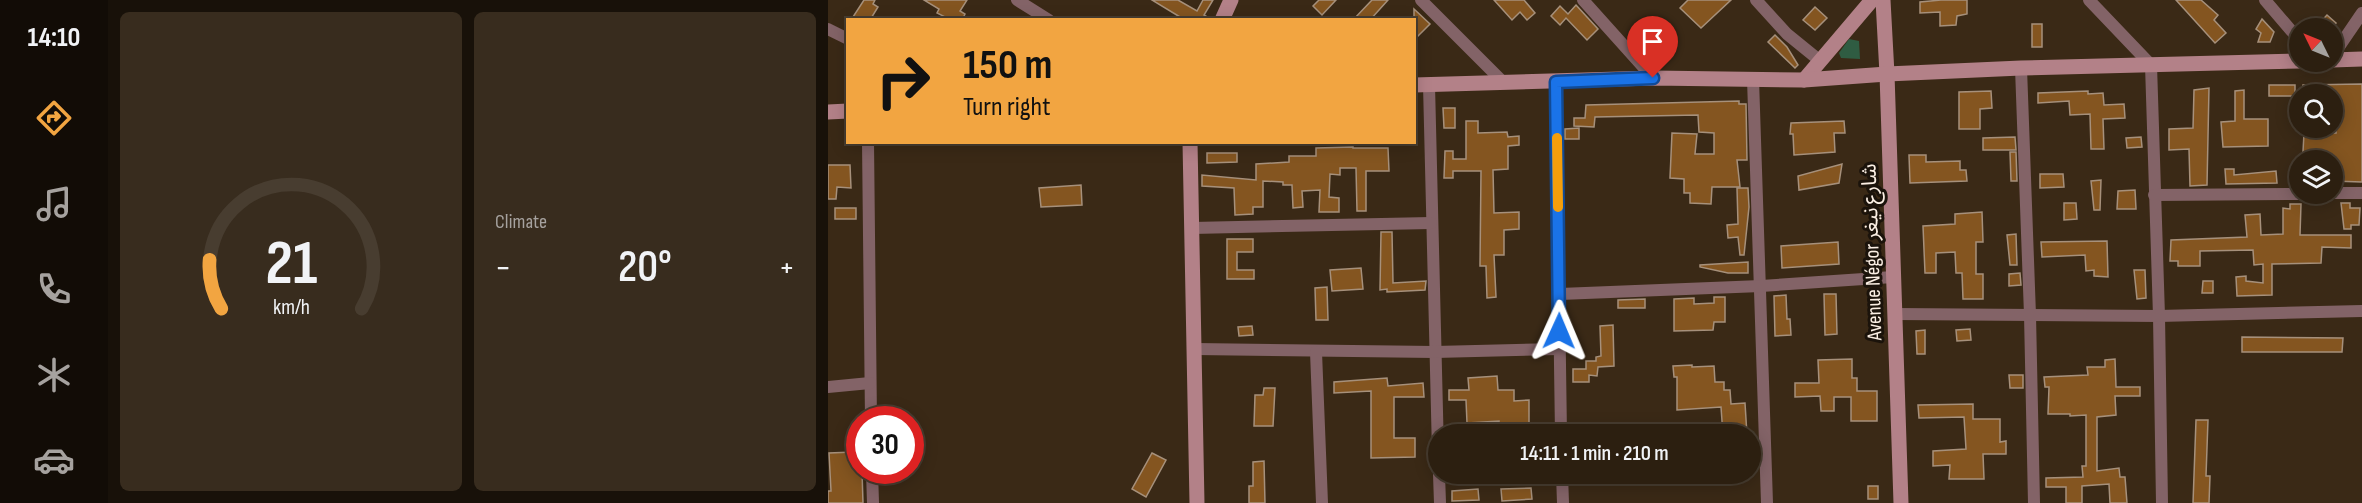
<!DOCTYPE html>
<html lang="en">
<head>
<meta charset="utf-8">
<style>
  :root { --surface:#2c1f10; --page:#382c1e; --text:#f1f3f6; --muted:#a6a29f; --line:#483d30; --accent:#f2a541 }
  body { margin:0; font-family:"Sofia Sans Condensed","Noto Sans Arabic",sans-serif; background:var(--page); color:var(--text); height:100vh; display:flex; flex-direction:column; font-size:22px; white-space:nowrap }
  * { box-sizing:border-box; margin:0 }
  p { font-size:20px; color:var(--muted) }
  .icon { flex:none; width:33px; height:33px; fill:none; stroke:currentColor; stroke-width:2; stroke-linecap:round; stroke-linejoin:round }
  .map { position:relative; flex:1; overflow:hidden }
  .panel { display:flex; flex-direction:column; gap:12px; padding:12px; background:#181109; width:720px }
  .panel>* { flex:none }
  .hud { position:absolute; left:18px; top:18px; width:570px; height:126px; border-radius:0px; box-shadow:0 3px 15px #0003,0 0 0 2px var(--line); background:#f2a541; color:#111; overflow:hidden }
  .needle { width:39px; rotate:313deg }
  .buttons { position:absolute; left:1461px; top:18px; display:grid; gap:12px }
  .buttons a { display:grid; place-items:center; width:54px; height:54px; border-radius:50%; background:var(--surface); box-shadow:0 3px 15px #0003,0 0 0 2px var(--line); font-size:30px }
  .speed { position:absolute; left:18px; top:406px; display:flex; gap:12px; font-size:30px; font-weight:700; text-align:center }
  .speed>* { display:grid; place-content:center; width:78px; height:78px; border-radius:50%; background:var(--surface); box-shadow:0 3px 15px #0003,0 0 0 2px var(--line); line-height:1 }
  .speed .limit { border:9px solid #d22; background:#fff; color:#111 }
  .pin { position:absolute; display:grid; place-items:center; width:51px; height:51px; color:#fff; margin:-62px -26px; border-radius:50% 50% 50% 0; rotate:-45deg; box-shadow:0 0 6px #0007 }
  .pin .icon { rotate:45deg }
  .me { position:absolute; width:66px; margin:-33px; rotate:1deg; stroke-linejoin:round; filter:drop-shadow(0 0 4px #0008) }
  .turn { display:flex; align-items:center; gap:21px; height:126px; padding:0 18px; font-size:27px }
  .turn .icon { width:78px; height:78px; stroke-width:2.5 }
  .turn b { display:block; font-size:42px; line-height:51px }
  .big { font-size:45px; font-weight:600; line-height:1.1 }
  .panel .widget { flex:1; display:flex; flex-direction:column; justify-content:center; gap:9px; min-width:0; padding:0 21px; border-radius:9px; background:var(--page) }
  .panel .dial { align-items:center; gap:0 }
  .dial svg { height:156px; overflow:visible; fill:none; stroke:var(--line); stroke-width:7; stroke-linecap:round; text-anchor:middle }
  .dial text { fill:var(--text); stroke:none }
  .heat { display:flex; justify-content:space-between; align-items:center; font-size:33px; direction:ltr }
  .panel .tiles { flex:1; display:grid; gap:12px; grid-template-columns:repeat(2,1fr) }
  .trip { position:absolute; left:600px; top:424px; width:333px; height:60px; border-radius:30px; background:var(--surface); box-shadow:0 3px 15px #0003,0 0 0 2px var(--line); font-weight:600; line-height:60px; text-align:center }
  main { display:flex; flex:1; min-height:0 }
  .menu { display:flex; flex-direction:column; width:108px; justify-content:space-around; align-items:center; background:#120c06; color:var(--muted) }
  .menu .icon { width:42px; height:42px }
  .menu .on { color:var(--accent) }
  .menu b { font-size:27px; color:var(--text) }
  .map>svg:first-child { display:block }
  .green { fill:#2f5c42 }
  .building { fill:#845520; stroke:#a6907b; stroke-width:1.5 }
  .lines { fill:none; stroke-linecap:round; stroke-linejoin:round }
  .street { stroke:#836367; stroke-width:12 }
  .secondary { stroke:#b38188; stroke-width:15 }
  .route-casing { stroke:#114b97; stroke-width:15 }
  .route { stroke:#1a73e8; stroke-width:10 }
  .slow { stroke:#f59e0b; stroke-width:10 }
  .labels { text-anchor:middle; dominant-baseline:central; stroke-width:6; stroke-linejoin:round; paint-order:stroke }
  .street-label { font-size:21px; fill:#fbefe4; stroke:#1b130b }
</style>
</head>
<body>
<main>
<nav class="menu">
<b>14:10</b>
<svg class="icon on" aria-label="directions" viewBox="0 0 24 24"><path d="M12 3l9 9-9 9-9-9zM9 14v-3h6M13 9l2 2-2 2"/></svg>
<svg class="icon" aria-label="music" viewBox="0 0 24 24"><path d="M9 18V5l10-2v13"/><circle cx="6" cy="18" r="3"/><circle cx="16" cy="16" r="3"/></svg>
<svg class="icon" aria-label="phone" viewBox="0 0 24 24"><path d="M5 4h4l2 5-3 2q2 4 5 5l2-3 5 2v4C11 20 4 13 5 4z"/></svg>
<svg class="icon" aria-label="climate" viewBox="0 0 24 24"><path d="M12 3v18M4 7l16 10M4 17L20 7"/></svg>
<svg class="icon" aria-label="car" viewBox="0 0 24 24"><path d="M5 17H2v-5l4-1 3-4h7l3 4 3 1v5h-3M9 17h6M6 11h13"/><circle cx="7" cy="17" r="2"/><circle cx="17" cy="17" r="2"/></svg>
</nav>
<section class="panel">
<div class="tiles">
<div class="widget dial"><svg viewBox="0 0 100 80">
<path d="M14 69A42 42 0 1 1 86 69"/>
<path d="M14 69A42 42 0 0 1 8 44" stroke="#f2a541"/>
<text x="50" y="56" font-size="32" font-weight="700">21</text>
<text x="50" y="72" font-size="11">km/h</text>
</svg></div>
<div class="widget"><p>Climate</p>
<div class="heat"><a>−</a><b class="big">20°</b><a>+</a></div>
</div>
</div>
</section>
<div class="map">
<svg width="1534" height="503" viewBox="0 0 1534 503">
  <rect width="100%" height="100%" fill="#3a2916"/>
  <path class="green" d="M1021 39 1031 41 1032 59 1013 58 1011 53Z"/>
  <g class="building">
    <path d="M36 0H47L45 4 50 7 42 20H23Z"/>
    <path d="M96 0H139L132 11 137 14 134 20H123L109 13 111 9Z"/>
    <path d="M324 0H350L369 11 375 0H385L376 15 384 20H364L362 17 357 20Z"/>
    <path d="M491 0H508L494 15 485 6Z"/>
    <path d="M544 0H560L542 20H525Z"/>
    <path d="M666 0H696L707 13 699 20 692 12 684 20Z"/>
    <path d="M860 0H903L873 28 852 8Z"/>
    <path d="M1113 0H1139V14L1129 16 1128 25 1112 26V12L1092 13V2Z"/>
    <path d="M1348 0H1373L1390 15 1386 20 1398 33 1387 43Z"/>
    <path d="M748 5 770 29 759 40 738 18 732 25 723 16 732 6 740 14Z"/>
    <path d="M987 7 999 18 987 30 975 20Z"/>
    <path d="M586 9 602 24 586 40Z"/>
    <path d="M1499 15 1508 23 1503 28H1487Z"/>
    <path d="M1434 19 1446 32 1442 42H1430L1433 33 1428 29Z"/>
    <rect x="1204" y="24" width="10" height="23"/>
    <path d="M947 35 959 47 970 65 967 68 940 42Z"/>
    <path d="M1534 84V182L1504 181V160H1475V152L1476 133H1508V116H1504V93H1475V85Z"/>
    <rect x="1441" y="85" width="26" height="11"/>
    <path d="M1381 88 1379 185 1362 186 1361 149 1341 150V129L1365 128 1366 90Z"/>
    <path d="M1416 90V119H1440V146L1395 147 1393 122 1407 121V91Z"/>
    <path d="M1163 91 1164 108 1152 109V129H1131V92Z"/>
    <path d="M1260 91V94L1275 93 1276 105 1296 104 1297 118 1275 119 1276 149H1263L1262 114 1242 115 1241 101 1210 103V93Z"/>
    <path d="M911 101V104H918L919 160H909L912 187H884L883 204 862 203V193H856V179L842 178 844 133 869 134 867 154H886V133L871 132 870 115 767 117 766 127 746 126V118H757L758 105Z"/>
    <path d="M615 108H627V128H616Z"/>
    <path d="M638 121H650V133L679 132 680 137 691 136V145L680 146V169L665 170 666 213 691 212V229L676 230V255H666L668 297 659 298 658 266H652L653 171H625V178H616L617 151H625V159H638Z"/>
    <path d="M1016 121 1017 133H1006L1007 152 966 155 965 134H962L963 123Z"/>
    <path d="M751 128V139H737V129Z"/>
    <path d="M1187 137 1188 150H1155V138Z"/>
    <path d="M1313 137 1314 147 1299 148 1298 138Z"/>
    <path d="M525 147V148H560L561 171H538V211H529L528 168H512V175L502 174 501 197 511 198V212H491L492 190 474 191 475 207 465 208 464 185H455V182L435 181V207H425V214L407 215 406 188 374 186V175L428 180V164L461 162V156H488V148Z"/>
    <path d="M1182 152H1188L1189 181H1183Z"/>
    <path d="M379 153H409V162L379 163Z"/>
    <path d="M1081 155H1098V162L1132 161V170H1138L1139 181 1082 183Z"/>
    <path d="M1014 164 1011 183 971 190 970 176Z"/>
    <path d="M0 165H22L23 188 9 187 8 199H0Z"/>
    <path d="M1397 169H1406V175L1448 171 1449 183 1398 184Z"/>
    <path d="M1212 174H1235L1236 187 1212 188Z"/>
    <path d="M1273 180 1272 210H1266L1263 181Z"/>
    <path d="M253 185 254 205 213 207 211 188Z"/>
    <path d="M909 188H920L921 207 916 255H912L910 237 900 238 899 225 910 224Z"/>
    <path d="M1307 190 1308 209H1289L1290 191Z"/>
    <path d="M1236 203H1248L1249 219 1236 220Z"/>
    <path d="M1513 203H1522V208H1532L1531 225H1523V229H1516Z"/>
    <path d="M1462 204H1473L1472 235H1523V248L1494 247 1493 263 1444 264V295L1409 296 1408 277 1418 276V281L1435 283V264L1426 265 1425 250 1372 251V266H1350V261H1342L1343 240 1419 237 1417 215 1432 214 1433 235 1455 234V208L1462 209Z"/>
    <rect x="7" y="208" width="21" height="11"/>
    <path d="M1154 212 1155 242H1148V274H1155V299H1135L1134 273H1128L1127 252 1108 253V273H1097L1095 226 1127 224V214Z"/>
    <path d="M553 232H564L565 283 598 281 597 290 559 292V289L552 290Z"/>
    <path d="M1188 234 1189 265H1182L1179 235Z"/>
    <path d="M399 239H425V252H409V270H426V279H399Z"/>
    <path d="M1279 241 1280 277 1266 276V270L1258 271 1257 255 1214 257 1213 242Z"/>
    <path d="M1010 242 1011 264 954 268 953 246Z"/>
    <path d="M920 262V273H900L872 267V265Z"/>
    <path d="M533 268 535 289 504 291 502 270Z"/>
    <path d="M1306 270H1317L1318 298 1309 299Z"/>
    <path d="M1192 273 1193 285 1181 286V274Z"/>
    <path d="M1375 281H1385V293H1374Z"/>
    <path d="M499 287 500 320H488L487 288Z"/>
    <path d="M996 294H1008L1009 334 997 335Z"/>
    <path d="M958 295 959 319H962L963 335 947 336 946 296Z"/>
    <path d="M886 297H897V322H886L885 330 846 331V299L866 298V304L886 303Z"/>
    <path d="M817 299V308H790V300Z"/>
    <path d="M785 325 786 366 770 367 769 376 761 375V382H745V369H758V361H768V357L773 356 772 326Z"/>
    <path d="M424 326 425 335 411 336 410 327Z"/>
    <path d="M1142 329 1143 340 1129 341 1128 330Z"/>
    <path d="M1097 330V354H1089L1088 331Z"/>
    <path d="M1414 337 1515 338 1514 352H1414Z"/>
    <path d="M1024 359V378H1029V391H1049V421H1023V397H1006V411H993L992 396 967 397V383H991L990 360Z"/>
    <path d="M1287 359 1288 387H1312V396H1287L1288 415 1269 417V471L1291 468 1292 477H1297L1299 503H1282L1281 484 1254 486V503H1238V487H1218V478L1255 477 1254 466H1258V415L1242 416V414H1220L1221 387H1217L1216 377 1260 375 1259 367H1277V360Z"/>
    <path d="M864 365V367L886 366 887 382H896V390H902L903 404 917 403 919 435H895L893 407 849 410V377H846L845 366Z"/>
    <path d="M1181 375H1195V388H1182Z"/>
    <path d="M669 376 670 390H686V401L701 400V427H685V435H671V421L639 423 638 400H621V390H641L640 378Z"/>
    <path d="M559 378 560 386 595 383 596 397H566V438H587V457L543 458V391L506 393V382Z"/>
    <path d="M436 388H447L445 426H426L427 395H435Z"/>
    <path d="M1145 404V419H1172V442L1178 441V454H1155L1156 479H1121L1122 465 1105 466V451L1138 449 1136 417 1091 418 1090 405Z"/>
    <path d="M1368 420H1380L1378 476H1382L1381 503H1365Z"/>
    <path d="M26 452 32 453V471H34L35 503H0V491H3L1 453Z"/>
    <path d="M324 453 338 460 318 497 304 489Z"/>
    <path d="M436 461 437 503H421V486H425V462Z"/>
    <rect x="1040" y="486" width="10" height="13"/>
    <path d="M703 488 704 499 674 501 673 489Z"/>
    <path d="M650 489 651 500 624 501V491Z"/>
  </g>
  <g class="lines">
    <g class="street">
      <path d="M189 0 221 20"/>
      <path d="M593 0 676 83"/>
      <path d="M755 0 825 78"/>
      <path d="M928 0 959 34 991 60"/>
      <path d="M1261 0 1323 65 1331 316 1334 503"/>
      <path d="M1437 0 1472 41"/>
      <path d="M0 29 20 39"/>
      <path d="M1504 57 1534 13"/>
      <path d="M1193 68 1202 315 1206 503"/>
      <path d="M925 79 939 503"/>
      <path d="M728 82 733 435"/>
      <path d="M601 85 610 452"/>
      <path d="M40 142 43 420"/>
      <path d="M1504 193H1534"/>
      <path d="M1326 195 1476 194"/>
      <path d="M364 228 603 223"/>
      <path d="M732 294 933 286 1065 277"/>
      <path d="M1067 314 1331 316 1534 311"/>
      <path d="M367 349 607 352 731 349"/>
      <path d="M488 352 494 503"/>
      <path d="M0 387 42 383"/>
      <path d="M44 471 45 503"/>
      <path d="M611 474 612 503"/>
      <path d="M734 474 735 503"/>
    </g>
    <g class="secondary">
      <path d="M1055 0 1059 74 1073 503"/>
      <path d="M394 20 403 0"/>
      <path d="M1504 60 1534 59"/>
      <path d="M976 80 1044 0"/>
      <path d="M586 85 825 78 976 80 1059 74 1193 68 1472 61"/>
      <path d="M0 112 20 111"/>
      <path d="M362 142 369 503"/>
    </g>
  </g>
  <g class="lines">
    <g class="route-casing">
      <path id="route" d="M731 331 728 82 825 78"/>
    </g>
    <use href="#route" class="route"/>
    <path class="slow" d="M729 138 730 207"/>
  </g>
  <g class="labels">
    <g class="street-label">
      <text transform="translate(1044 252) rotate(-92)">Avenue Négor شارع نيغر</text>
    </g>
  </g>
</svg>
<div class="buttons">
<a><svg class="needle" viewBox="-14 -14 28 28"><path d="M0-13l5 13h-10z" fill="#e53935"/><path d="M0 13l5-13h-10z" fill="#a6a29f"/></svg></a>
<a><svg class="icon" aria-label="search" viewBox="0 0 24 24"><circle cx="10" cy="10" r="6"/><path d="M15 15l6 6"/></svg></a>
<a><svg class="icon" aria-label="layers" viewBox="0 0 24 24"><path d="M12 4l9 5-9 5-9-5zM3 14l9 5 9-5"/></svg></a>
</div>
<div class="speed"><div class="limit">30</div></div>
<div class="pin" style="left:825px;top:78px;background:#d93025"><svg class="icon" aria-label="arrive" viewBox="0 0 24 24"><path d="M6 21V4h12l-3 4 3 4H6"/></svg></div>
<svg class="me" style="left:731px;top:331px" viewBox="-20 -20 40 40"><path d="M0-17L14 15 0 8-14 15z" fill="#1a73e8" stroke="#fff" stroke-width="4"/></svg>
<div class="trip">14:11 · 1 min · 210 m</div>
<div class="hud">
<div class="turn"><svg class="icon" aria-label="right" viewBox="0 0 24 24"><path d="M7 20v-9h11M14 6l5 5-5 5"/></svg><div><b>150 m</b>Turn right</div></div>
</div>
</div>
</main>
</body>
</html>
